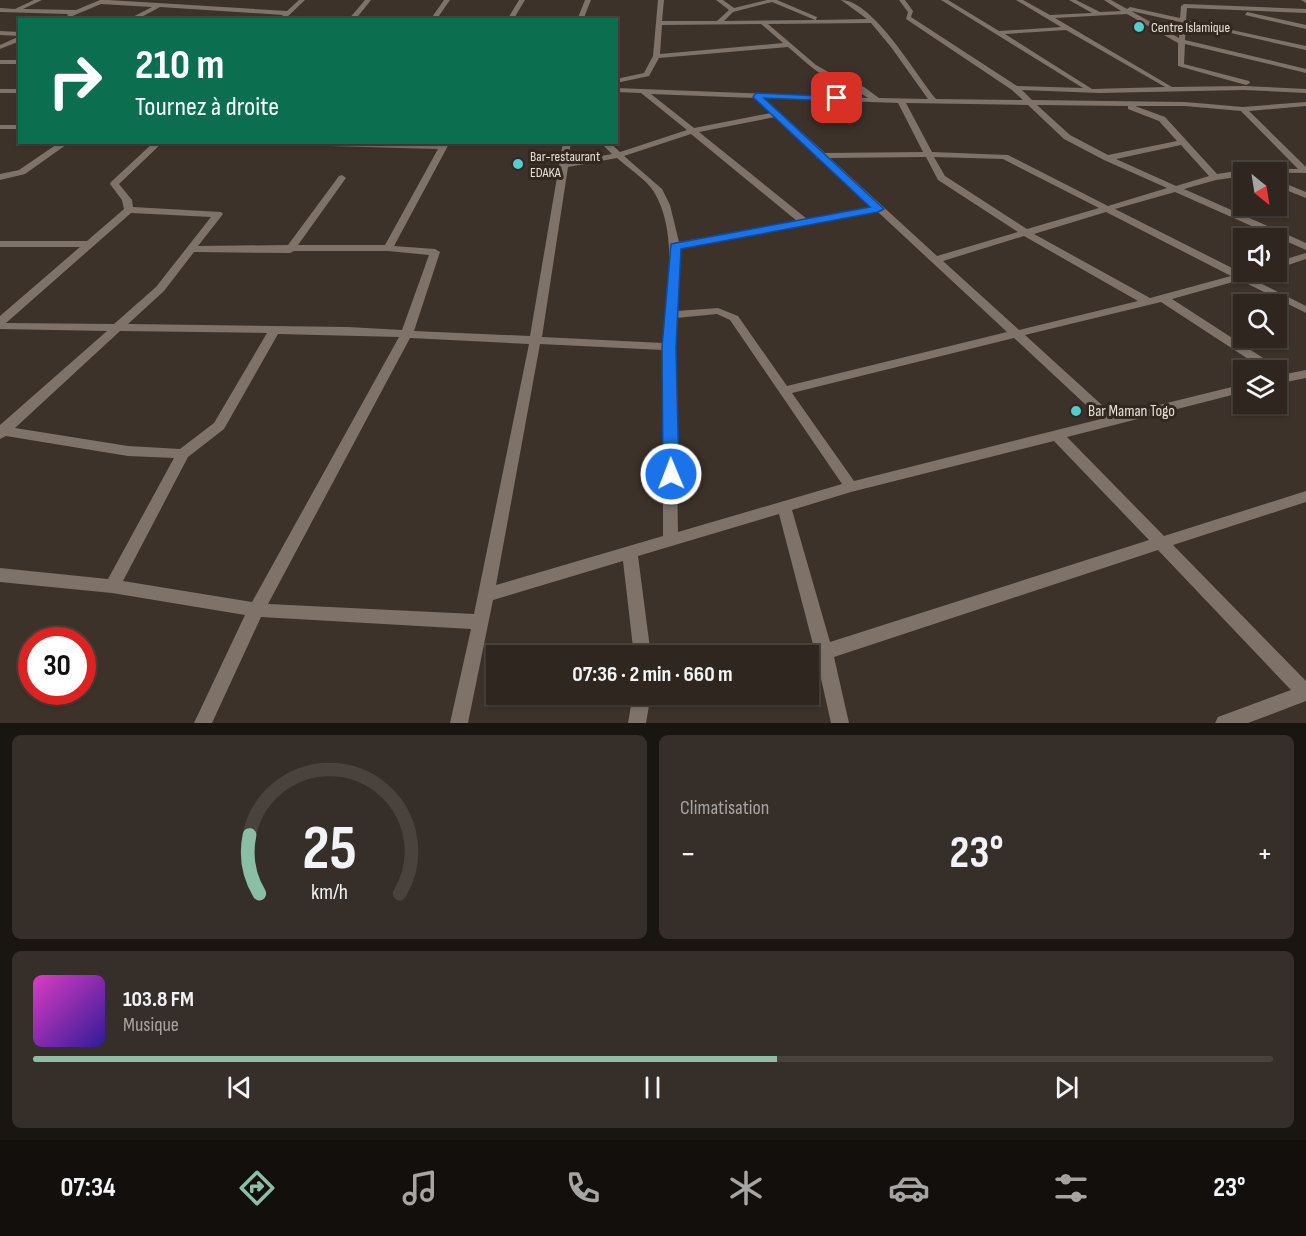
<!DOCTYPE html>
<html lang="fr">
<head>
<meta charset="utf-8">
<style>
  :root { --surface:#2e261f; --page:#362e28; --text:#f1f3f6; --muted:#a7a5a4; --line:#49433d; --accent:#8abfa5 }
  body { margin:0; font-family:"Sofia Sans Condensed",sans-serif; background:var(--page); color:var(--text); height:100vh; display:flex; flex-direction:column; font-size:22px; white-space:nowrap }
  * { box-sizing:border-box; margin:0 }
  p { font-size:20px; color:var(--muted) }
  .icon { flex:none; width:33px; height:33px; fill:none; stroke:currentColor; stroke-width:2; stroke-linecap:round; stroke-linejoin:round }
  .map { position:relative; height:723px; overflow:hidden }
  .drawer { display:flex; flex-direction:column; gap:12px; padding:12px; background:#191511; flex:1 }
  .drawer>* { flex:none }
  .guide { position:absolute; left:18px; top:18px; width:600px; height:126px; border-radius:0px; box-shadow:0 2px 4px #0004,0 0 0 2px var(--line); background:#0b6e4f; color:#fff; overflow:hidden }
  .needle { width:39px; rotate:150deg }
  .controls { position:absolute; left:1233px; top:162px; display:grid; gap:12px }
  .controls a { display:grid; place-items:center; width:54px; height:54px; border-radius:0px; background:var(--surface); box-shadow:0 2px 4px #0004,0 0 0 2px var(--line); font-size:30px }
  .speed { position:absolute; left:18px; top:627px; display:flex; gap:12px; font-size:30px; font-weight:700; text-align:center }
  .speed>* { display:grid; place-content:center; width:78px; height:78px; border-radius:50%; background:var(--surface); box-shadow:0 2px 4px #0004,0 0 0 2px var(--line); line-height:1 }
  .speed .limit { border:9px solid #d22; background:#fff; color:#111 }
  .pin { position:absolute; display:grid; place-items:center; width:51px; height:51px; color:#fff; margin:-26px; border-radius:12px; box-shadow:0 3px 9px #0006 }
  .me { position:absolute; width:66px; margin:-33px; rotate:359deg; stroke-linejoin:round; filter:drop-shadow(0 0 4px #0008) }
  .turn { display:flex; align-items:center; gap:21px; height:126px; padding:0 18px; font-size:27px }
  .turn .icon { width:78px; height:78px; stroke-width:2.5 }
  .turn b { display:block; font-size:42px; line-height:51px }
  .big { font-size:45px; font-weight:700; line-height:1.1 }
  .drawer .tile { flex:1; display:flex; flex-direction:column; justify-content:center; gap:9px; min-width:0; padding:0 21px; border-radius:9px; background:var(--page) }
  .drawer .dial { align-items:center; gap:0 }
  .dial svg { height:156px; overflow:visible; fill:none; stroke:var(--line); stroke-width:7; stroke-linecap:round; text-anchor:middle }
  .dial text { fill:var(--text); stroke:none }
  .song { display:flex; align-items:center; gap:18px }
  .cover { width:72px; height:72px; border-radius:9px; background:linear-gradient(135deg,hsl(310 70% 55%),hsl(250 70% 35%)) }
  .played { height:6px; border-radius:3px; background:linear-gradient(90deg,var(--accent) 60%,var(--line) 60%) }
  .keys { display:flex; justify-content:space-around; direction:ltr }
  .heat { display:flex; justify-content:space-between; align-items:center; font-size:33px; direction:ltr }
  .drawer .tiles { flex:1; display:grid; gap:12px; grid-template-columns:1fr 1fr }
  .tile:last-child { grid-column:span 2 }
  .trip { position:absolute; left:486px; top:645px; width:333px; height:60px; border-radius:0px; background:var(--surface); box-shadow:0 2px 4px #0004,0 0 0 2px var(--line); font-weight:700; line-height:60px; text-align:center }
  .menu { display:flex; height:96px; justify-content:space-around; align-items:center; background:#120f0c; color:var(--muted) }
  .menu .icon { width:42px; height:42px }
  .menu .on { color:var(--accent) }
  .menu b { font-size:27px; color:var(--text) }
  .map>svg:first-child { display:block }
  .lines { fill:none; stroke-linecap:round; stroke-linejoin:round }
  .minor { fill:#7f7268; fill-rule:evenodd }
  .route { fill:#1a73e8; stroke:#114b97; stroke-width:1.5 }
  .poi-dot { fill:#52cdd0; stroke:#33281f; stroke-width:2 }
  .labels { text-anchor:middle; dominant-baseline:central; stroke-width:6; stroke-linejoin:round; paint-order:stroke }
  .far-poi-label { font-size:14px; fill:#e7e0da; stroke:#33281f; text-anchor:start }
  .poi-label { font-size:16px; fill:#e7e0da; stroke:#33281f; text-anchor:start }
</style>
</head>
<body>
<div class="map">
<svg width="1306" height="723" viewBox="0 0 1306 723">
  <rect width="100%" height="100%" fill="#3d3229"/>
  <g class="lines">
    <g class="minor">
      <path d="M34 0H42L23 9 76 10 100 0H108L287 11 299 0H305L284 20 280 18 283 15 160 7 136 20H127L152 7 101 4 70 17 67 15 68 14 0 12V8L15 9Z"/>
      <path d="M365 0H371L355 20H348Z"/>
      <path d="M444 0H450L436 20H430Z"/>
      <path d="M519 0H525L513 20H507Z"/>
      <path d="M585 0H591L583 20H577Z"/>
      <path d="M658 0H664L662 21H717L729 10 716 0H723L734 8 767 0H777L817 17 816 20 867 19 841 0C873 0 916 75 936 99L1023 100 1012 90 906 19 908 12 899 0H905L913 11 911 17 1017 86 1083 88 941 0H948L999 31 1061 27 1016 0H1023L1050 15 1092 13 1069 0H1076L1100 12 1121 11 1104 0H1111L1127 9 1130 7 1180 18 1181 6 1184 4 1306 9V13L1187 8 1186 20 1306 46V50L1186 23 1185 40 1306 69V73L1185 44 1184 64 1249 81 1250 83 1246 85 1178 66V43L1127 14 1055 18 1172 87 1244 86 1306 89V93L1244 90 1099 93 1022 90 1032 100 1185 102 1243 107 1306 102V106L1249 111 1306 167V173L1244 172V176L1216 180 1184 189 1306 243V250L1175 192 1115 209 1242 273 1264 272 1263 274 1250 278 1306 306V313L1240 280 1172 299 1277 367 1279 370 1277 373 1276 370H1265L1161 302 1025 335 1114 416 1244 384V392L1067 437 1164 536 1306 491V502L1173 545 1306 681V701L1248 723H1215L1218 717 1291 690 1158 550 834 657 849 723H831L815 652 779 514 638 556 651 656H634L623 561 493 600 468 723H450L471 629 261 617 212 723H194L245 615 112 593 0 582V568L108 579 174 458 128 456 6 436 0 439V425L107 331 0 329V316L80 247H0V241H87L124 209 122 200 110 184 111 182 154 142H163L119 184 132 200 133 207 221 212 223 214 198 246 288 245 339 176 342 175 346 178 298 245H385L438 149 254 144 250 142 441 144 442 142H450L394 246 435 249 440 252 414 331 530 336 563 142H571L568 162 612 154 600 142H609L620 152 687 130 641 93 616 92V88L868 98C857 90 846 87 834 82 817 73 802 59 788 47L659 58 649 76 616 83V79L644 73 653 56ZM772 2 815 20 724 21 733 12ZM1131 11 1180 22 1179 38ZM871 23 891 47 928 99 879 98 864 87 839 78 816 65 768 24ZM761 24 783 43 660 54 662 25ZM1066 30 1165 87 1092 89 1005 34ZM651 94 754 98 771 113 694 128ZM764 98 898 103 923 152 825 153ZM906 103 1028 105 1064 139 1104 160 1167 188 1108 206 1008 155 932 152ZM1037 105 1128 106V109L1159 121 1177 141 1108 155 1070 135ZM1135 106H1185L1241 111 1298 169H1249L1217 174 1165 117ZM775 117 816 154V158L820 159 873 207 807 219 699 132ZM691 134 797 221 679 242 670 205 662 189 624 156ZM1181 145 1209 176 1176 186 1116 159ZM926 157 938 180 1018 232 937 256 830 158ZM934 157 1003 159 1099 208 1027 229 945 176ZM617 158C628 168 646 179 654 192 679 233 667 297 663 343L542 337 568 167ZM878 212 1007 332 787 386 738 316 718 308 677 311 680 248ZM1106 212 1231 276 1150 298 1034 234ZM131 213 211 217 156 287 114 324 6 323ZM1024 236 1138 301 1019 330 943 261ZM294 251H388L429 255 402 330 348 327 128 324 164 291 194 252 290 253ZM717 314 730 320 842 484 678 532 675 347 676 318ZM120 331 267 333 214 423 180 449 128 446 15 428ZM278 334 399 337 252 602 123 581 188 457 224 429ZM410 338 529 344 474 614 268 604ZM1014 338 1101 419 854 481 792 393ZM540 344 663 350V536L496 585ZM1054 441 1149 540 830 642 792 510 851 492Z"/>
      <path d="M1301 0H1306V3Z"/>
      <path d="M1247 12 1306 25V29L1245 15Z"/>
      <path d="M0 31 20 32V36L0 35Z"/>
      <path d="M20 36V41L0 49V45Z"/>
      <rect x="0" y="60" width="20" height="4"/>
      <rect x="0" y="89" width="20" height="4"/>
      <rect x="0" y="125" width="20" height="4"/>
      <path d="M60 142H70L25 174 0 180V174L19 170Z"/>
      <path d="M1276 180 1306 192V198L1276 186Z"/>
      <path d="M1306 253V259L1276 269V262Z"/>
      <path d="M1306 370V378L1276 384V376Z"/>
      <path d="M633 694H651L646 723H628Z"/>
    </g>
  </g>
  <path class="route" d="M756 93 840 97 837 101 764 98 884 209 878 212 681 249 676 347 679 474 671 480 663 474 662 347 671 244 870 207 753 97Z"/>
  <g class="poi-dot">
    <circle cx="1139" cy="27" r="6"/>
    <circle cx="518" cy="164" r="6"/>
    <circle cx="1076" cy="411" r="6"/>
  </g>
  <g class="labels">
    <g class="far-poi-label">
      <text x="1151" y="27">Centre Islamique</text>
      <text x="530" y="156">Bar-restaurant<tspan x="530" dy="16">EDAKA</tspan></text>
    </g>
    <g class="poi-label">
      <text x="1088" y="411">Bar Maman Togo</text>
    </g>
  </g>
</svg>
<div class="controls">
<a><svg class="needle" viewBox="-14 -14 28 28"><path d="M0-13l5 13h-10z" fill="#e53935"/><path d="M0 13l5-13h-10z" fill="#a7a5a4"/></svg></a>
<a><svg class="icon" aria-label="sound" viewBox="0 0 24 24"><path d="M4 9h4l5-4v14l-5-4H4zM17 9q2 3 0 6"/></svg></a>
<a><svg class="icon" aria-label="search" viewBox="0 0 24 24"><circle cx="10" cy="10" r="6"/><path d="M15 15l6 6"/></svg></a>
<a><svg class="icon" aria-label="layers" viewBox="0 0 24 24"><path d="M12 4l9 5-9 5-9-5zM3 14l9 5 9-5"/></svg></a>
</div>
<div class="speed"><div class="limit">30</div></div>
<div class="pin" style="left:837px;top:98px;background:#d93025"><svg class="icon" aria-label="arrive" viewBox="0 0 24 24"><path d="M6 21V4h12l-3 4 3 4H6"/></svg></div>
<svg class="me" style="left:671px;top:474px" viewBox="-20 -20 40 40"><circle r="17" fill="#1a73e8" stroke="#fff" stroke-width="3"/><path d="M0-11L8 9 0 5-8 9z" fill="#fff"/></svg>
<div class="trip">07:36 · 2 min · 660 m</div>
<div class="guide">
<div class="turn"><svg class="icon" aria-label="right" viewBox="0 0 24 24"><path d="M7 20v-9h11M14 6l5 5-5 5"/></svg><div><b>210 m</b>Tournez à droite</div></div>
</div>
</div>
<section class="drawer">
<div class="tiles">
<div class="tile dial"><svg viewBox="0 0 100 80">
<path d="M14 69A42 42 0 1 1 86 69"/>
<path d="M14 69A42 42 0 0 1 9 39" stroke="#8abfa5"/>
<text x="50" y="56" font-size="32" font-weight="700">25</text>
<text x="50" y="72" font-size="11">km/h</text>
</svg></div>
<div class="tile"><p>Climatisation</p>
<div class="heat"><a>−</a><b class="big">23°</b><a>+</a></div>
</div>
<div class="tile">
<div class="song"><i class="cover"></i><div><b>103.8 FM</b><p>Musique</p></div></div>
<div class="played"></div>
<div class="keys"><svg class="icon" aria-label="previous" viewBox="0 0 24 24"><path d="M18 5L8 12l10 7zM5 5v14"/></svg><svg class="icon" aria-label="pause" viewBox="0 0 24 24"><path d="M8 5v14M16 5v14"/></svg><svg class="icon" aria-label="next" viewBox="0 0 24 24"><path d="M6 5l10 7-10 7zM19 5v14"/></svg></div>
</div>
</div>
</section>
<nav class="menu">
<b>07:34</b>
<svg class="icon on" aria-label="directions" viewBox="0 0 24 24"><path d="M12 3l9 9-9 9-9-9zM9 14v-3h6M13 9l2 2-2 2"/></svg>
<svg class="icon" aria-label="music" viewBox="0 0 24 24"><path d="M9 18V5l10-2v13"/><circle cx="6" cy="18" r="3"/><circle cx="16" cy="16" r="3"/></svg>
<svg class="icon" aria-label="phone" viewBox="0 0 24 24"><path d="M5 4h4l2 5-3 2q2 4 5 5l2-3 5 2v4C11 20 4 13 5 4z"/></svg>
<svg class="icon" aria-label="climate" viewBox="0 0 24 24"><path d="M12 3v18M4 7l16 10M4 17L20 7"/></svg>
<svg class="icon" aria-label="car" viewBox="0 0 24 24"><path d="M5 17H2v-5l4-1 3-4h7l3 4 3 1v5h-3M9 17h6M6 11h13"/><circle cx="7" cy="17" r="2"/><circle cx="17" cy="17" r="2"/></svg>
<svg class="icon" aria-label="filters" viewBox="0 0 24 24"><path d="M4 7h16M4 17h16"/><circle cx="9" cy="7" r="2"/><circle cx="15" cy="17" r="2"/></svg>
<b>23°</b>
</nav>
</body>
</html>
